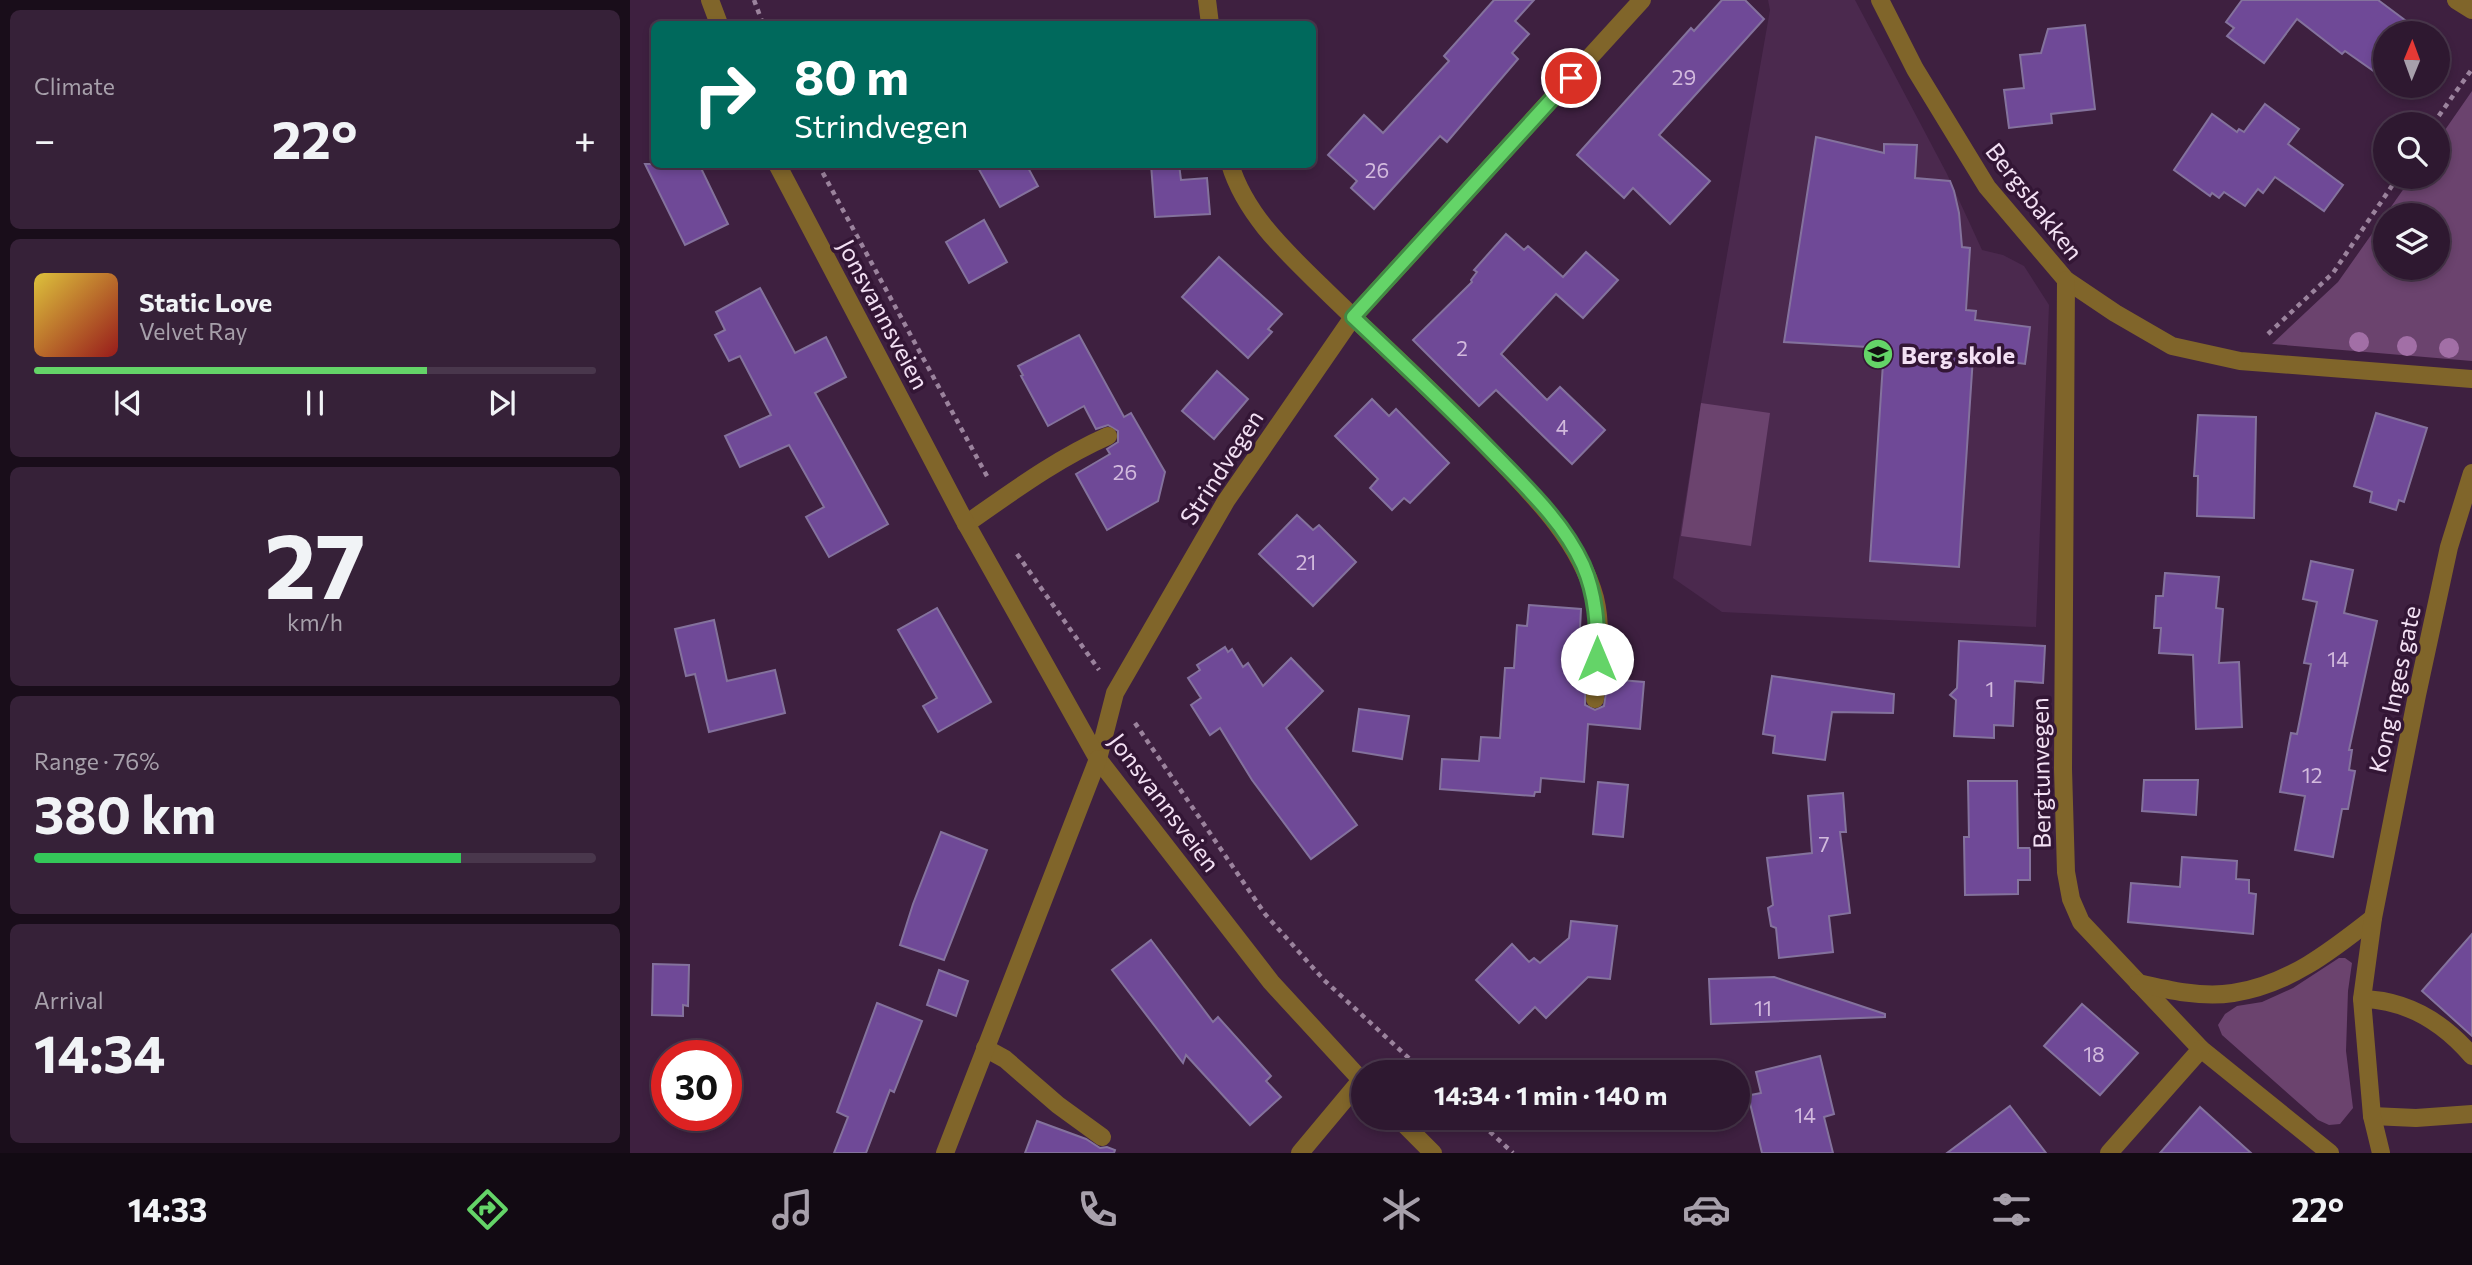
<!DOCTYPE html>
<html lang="en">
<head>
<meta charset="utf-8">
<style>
  :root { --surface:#2e1830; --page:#362138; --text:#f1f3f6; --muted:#a7a0ab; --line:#49374c; --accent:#64d468 }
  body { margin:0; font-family:Commissioner,sans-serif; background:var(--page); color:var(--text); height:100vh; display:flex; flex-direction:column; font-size:26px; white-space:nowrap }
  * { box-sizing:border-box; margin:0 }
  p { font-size:23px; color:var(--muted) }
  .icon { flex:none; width:38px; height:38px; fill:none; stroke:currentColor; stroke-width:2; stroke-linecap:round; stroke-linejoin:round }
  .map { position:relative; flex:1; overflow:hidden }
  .drawer { display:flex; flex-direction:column; gap:10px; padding:10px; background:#190d1a; width:630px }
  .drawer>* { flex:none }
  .hud { position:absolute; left:21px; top:21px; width:665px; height:147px; border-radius:10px; box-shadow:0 4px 10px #0003,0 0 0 2px var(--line); background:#00695c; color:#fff; overflow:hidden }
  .needle { width:46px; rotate:1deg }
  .fabs { position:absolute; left:1743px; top:21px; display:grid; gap:14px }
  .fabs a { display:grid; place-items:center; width:77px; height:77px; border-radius:50%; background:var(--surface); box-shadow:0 4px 10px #0003,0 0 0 2px var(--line); font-size:35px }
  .speed { position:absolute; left:21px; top:1040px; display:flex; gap:14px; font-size:35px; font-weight:700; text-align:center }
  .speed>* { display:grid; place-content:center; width:91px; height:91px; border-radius:50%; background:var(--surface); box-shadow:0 4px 10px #0003,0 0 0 2px var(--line); line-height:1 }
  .speed .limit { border:10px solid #d22; background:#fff; color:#111 }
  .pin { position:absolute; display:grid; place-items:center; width:60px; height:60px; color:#fff; margin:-30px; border:4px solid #fff; border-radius:50%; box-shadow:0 2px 7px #0007 }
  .me { position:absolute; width:77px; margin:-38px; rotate:0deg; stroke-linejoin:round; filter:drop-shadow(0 0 5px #0008) }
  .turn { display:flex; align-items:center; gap:24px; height:147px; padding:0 28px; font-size:32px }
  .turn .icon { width:91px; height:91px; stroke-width:2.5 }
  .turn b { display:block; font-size:49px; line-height:60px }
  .big { font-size:52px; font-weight:700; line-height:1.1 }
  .drawer .widget { flex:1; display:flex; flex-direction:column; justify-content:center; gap:10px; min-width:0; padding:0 24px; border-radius:10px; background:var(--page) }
  .drawer .dial { align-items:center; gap:0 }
  .dial b { font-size:91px; line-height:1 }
  .song { display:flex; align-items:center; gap:21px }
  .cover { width:84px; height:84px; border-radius:10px; background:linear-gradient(135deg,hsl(50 70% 55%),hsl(0 70% 35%)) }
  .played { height:7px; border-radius:4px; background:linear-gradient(90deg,var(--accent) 70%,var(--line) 70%) }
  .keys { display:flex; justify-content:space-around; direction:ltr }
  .heat { display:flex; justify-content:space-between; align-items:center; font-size:38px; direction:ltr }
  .charge { height:10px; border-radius:5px; background:linear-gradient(90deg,#34c759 76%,var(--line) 0) }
  .trip { position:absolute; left:721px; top:1060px; width:399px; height:70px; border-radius:35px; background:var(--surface); box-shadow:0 4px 10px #0003,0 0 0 2px var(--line); font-weight:700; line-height:70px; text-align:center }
  .tabs { display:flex; height:112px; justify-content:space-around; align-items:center; background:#120a13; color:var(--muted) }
  .tabs .icon { width:49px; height:49px }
  .tabs .active { color:var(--accent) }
  .tabs b { font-size:32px; color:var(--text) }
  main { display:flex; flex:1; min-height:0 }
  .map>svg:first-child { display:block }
  .built { fill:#4b294e }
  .green { fill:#6b436e; fill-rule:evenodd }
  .building { fill:#6f4997; stroke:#84729d; stroke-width:2 }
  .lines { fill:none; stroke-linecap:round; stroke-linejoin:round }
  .path { stroke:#9b839d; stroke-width:4.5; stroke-dasharray:5 5; stroke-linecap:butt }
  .service { stroke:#80652a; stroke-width:18 }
  .minor { stroke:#80652a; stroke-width:18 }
  .tertiary { stroke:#80652a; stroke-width:18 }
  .tree { fill:#a26fa6 }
  .route-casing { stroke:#418a44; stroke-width:18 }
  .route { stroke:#64d468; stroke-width:12 }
  .labels { text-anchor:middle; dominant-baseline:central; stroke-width:7; stroke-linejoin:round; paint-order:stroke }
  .number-label { font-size:21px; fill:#d2badd }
  .street-label { font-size:24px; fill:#f3e0f4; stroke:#331635 }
  .poi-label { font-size:24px; font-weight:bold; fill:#f3e0f4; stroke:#331635; text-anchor:start }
</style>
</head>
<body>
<main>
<section class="drawer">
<div class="widget"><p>Climate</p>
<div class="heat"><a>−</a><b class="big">22°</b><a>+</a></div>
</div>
<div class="widget">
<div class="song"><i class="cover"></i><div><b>Static Love</b><p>Velvet Ray</p></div></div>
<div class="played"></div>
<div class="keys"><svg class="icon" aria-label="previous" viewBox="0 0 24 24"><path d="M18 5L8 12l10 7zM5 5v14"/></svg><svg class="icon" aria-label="pause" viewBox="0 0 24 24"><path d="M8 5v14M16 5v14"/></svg><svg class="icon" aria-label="next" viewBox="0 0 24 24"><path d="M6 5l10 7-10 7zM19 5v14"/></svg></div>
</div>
<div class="widget dial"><b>27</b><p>km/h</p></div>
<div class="widget"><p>Range · 76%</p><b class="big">380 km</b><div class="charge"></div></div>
<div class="widget"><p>Arrival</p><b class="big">14:34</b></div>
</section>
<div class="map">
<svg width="1842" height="1153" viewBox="0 0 1842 1153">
  <rect width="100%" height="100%" fill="#3e2040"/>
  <path class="built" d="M1138 0H1225L1317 174 1352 250 1373 255 1394 266 1419 305 1406 627 1092 612 1043 578 1071 403 1140 10Z"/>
  <g class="green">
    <path d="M1842 91V361L1642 344 1708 282 1782 177H1808V140ZM1755 215H1808V268H1755Z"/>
    <path d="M1071 403 1140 413 1121 546 1051 536Z"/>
    <path d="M1709 958H1715L1722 963 1718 991 1716 1051 1723 1108 1710 1124 1699 1125 1688 1120 1592 1035 1588 1025 1595 1014 1607 1006 1632 1002 1663 988Z"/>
  </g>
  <g class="building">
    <path d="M864 0H904L885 21 899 34 882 53 888 59 817 142 810 136 744 209 721 188 727 181 698 155 734 115 753 133 819 61 814 56Z"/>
    <path d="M1092 0H1115L1134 19 1029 135 1080 181 1040 224 1003 188 994 198 947 155 1061 28 1064 31Z"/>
    <path d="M1612 0H1748L1783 26 1779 30 1784 33H1755V79L1715 51 1712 54 1667 19 1634 63 1597 36 1604 28 1596 22Z"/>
    <path d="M1455 25 1465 109 1421 114 1422 123 1379 128 1374 90 1394 88 1390 55 1411 53 1418 29Z"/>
    <path d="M1635 104 1669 129 1658 144 1713 185 1694 211 1645 177 1633 193 1628 189 1615 206 1594 192 1589 198 1582 193 1580 196 1544 170 1582 114 1607 132 1609 129 1614 132Z"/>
    <path d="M1186 137 1254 153V144L1287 145 1285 178 1320 181 1324 191 1329 213 1332 247 1340 248 1336 310 1346 311 1345 320 1400 327 1395 364 1343 357 1329 567 1240 561 1254 348 1154 342Z"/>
    <path d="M15 164H69L98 224 55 245Z"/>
    <path d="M346 164H396L408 186 370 207Z"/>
    <path d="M521 164H549L551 180 577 178 580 214 525 217Z"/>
    <path d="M354 220 377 262 339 283 316 242Z"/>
    <path d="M876 234 894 250 898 246 933 277 956 252 988 280 953 318 926 294 871 354 917 400 930 387 975 430 942 464 866 390 849 406 783 340 842 282 841 280 847 272 844 270Z"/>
    <path d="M589 257 652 314 638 329 642 332 618 358 552 297Z"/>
    <path d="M130 288 165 353 196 337 216 377 185 393 258 524 199 557 176 517 194 507 159 445 110 467 95 436 141 415 110 356 99 361 85 335 95 330 86 312Z"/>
    <path d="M449 335 494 417 501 413 535 472 528 501 477 530 446 474 480 454 477 449 488 442V431L478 425 466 429 454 406 418 426 391 376 393 375 388 366Z"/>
    <path d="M587 371 618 399 584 439 552 411Z"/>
    <path d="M742 399 759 416 766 409 819 463 780 503 774 498 762 510 740 488 748 479 705 436Z"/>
    <path d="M1746 413 1797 428 1774 502 1769 500 1766 510 1740 502 1742 492 1724 486Z"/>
    <path d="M1568 415 1626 417 1624 518 1567 516 1568 476H1564Z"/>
    <path d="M667 515 683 530 689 525 726 562 683 606 629 554Z"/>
    <path d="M1681 561 1723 570 1714 613 1747 621 1719 750H1722L1719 770 1725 771 1718 809H1712L1703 857 1665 850 1675 796 1650 792 1661 733 1667 734 1681 664 1674 663 1687 602 1673 599Z"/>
    <path d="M1535 573 1589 577 1586 608 1593 609 1589 663 1609 662 1612 727 1566 729 1563 655 1529 653 1531 628H1524L1526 596H1533Z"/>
    <path d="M899 605 951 609 950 629 957 630 955 705 965 710 974 706 978 679 1014 682 1010 729 958 724 954 782 911 778 910 792H905L904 796 810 789 812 759 849 761 851 737 870 738 875 668H884L887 625 897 626Z"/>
    <path d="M307 608 361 702 308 732 293 706 307 698 268 630Z"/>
    <path d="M84 620 97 681 145 670 155 713 79 732 65 674 56 676 45 629Z"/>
    <path d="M1329 641 1415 646 1413 683 1385 681 1383 726 1364 725V738L1324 736 1326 700 1320 695 1327 688Z"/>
    <path d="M595 647 598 652 602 649 613 667 618 663 633 686 661 658 693 691 656 728 727 825 681 859 622 780 590 728 580 735 561 705 571 698 558 678 570 670 567 665Z"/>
    <path d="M1142 676 1264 694 1263 713 1202 712 1195 760 1143 753 1145 736 1133 734Z"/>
    <path d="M729 709 779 716 772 759 723 751Z"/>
    <path d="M1514 780H1568L1566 815 1512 811Z"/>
    <path d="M1338 781H1387L1388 848H1400V880H1388V894L1335 895 1334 837H1339Z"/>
    <path d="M968 782 998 785 993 837 963 834Z"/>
    <path d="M1213 793 1216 832H1210L1220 913 1199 916 1203 952 1149 958 1146 928 1141 926 1138 908 1143 905 1137 858 1182 853 1178 796Z"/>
    <path d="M311 832 357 850 314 960 270 945 283 904Z"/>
    <path d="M1552 857 1607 861 1606 879 1619 880V893L1626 894 1623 934 1498 922 1501 883 1550 887Z"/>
    <path d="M941 921 987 926 980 979 958 977 916 1018 905 1007 889 1023 846 980 882 944 899 962 904 958 910 963 939 938Z"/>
    <path d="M1842 934V1036L1792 991Z"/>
    <path d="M521 940 583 1022 588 1017 641 1076 636 1081 651 1097 620 1125 556 1055 553 1063 482 970Z"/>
    <path d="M23 964 59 965 58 1006 53 1005V1016L22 1015Z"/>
    <path d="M309 970 338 981 326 1016 297 1005Z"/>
    <path d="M1144 977 1255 1014V1017L1081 1024 1079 979Z"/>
    <path d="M247 1003 292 1021 264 1092 260 1090 236 1153H204L218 1117 207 1112Z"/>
    <path d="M1452 1004 1508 1053 1470 1095 1414 1046Z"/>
    <path d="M1190 1056 1204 1114 1194 1117 1203 1153H1132L1119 1099 1121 1095 1131 1093 1126 1072Z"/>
    <path d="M1380 1106 1416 1153H1317Z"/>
    <path d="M1570 1107 1621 1153H1530Z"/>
    <path d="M407 1121 456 1139 470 1148 477 1147 485 1150 484 1153H395Z"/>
  </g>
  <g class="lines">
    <g class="path">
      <path d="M124 0 133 24"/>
      <path d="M1803 124 1842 69"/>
      <path d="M188 164 358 478"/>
      <path d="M1638 334 1703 273 1768 177"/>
      <path d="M387 554 469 670"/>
      <path d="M505 723 635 914 694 980 795 1073"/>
      <path d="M845 1118 883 1153"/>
    </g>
    <g class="service">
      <path d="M336 524C382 492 426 459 478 436"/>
      <path d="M1732 999C1777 1000 1812 1021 1842 1056"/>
      <path d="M355 1048 375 1059 428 1105 472 1137"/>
      <path d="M670 1153 731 1080"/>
    </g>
    <g class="minor">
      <path d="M577 0 580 24"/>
      <path d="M1250 0 1285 69 1357 187 1436 280 1485 313 1542 346 1610 361 1842 379"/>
      <path d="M1826 0 1842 10"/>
      <path d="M600 164C615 214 655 251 691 286 745 339 802 390 855 445 898 490 948 536 965 598 973 630 967 667 965 699"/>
      <path d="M1436 280 1433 769 1436 872 1441 899 1451 922 1571 1049 1700 1153"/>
      <path d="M468 759 485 693 596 501 723 317 1012 0"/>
      <path d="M1508 983C1538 990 1572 998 1603 993 1658 985 1701 951 1743 918"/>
      <path d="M1742 1116 1786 1118 1842 1114"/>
      <path d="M1479 1153 1571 1049"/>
      <path d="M1751 1153 1742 1116 1732 999 1743 918 1787 695 1819 547 1842 473"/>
    </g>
    <g class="tertiary">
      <path d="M80 0 89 24"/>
      <path d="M147 164 333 518 468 759 641 982 733 1082"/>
      <path d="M768 1118 803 1153"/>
      <path d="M315 1153 468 759"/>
    </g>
  </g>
  <g class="tree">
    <circle cx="1729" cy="342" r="10"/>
    <circle cx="1777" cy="346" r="10"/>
    <circle cx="1819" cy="348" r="10"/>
  </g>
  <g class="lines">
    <g class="route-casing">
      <path id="route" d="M941 78 723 317C772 363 819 408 866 456 897 488 934 523 953 565 966 595 968 626 967 659"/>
    </g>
    <use href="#route" class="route"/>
  </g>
  <defs>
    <g id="school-disc" transform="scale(1.575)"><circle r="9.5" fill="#64d468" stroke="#331635"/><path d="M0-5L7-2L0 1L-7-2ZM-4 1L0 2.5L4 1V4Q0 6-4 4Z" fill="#111"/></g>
  </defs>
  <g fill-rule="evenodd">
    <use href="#school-disc" x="1248" y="354"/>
  </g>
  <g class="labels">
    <g class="number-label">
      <text x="1054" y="76">29</text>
      <text x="747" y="169">26</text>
      <text x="832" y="347">2</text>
      <text x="932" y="426">4</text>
      <text x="495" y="471">26</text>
      <text x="676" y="561">21</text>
      <text x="1708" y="658">14</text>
      <text x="1360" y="688">1</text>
      <text x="1682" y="774">12</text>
      <text x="1194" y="843">7</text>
      <text x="1133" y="1007">11</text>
      <text x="1464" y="1053">18</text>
      <text x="1175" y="1114">14</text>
    </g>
    <g class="street-label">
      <text transform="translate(1405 201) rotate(52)">Bergsbakken</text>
      <text transform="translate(254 314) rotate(62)">Jonsvannsveien</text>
      <text transform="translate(591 467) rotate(-57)">Strindvegen</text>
      <text transform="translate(1764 689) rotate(-78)">Kong Inges gate</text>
      <text transform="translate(1410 773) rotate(-91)">Bergtunvegen</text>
      <text transform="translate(535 802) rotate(53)">Jonsvannsveien</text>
    </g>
    <g class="poi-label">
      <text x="1271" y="354">Berg skole</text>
    </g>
  </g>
</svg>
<div class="fabs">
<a><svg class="needle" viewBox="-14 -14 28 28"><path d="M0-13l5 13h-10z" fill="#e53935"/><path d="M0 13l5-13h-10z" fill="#a7a0ab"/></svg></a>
<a><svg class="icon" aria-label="search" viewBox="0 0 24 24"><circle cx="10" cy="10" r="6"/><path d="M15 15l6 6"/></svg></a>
<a><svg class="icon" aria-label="layers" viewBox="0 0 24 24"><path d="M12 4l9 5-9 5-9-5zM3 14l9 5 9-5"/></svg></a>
</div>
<div class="speed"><div class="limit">30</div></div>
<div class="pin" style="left:941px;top:78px;background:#d93025"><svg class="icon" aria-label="arrive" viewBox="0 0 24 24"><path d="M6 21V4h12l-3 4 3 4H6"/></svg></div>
<svg class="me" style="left:967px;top:659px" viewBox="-20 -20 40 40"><circle r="19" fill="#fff"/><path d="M0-13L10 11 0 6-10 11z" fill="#64d468"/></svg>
<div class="trip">14:34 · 1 min · 140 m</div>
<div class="hud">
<div class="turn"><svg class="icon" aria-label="right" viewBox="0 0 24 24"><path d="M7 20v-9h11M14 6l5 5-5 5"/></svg><div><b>80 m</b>Strindvegen</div></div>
</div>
</div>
</main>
<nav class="tabs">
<b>14:33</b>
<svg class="icon active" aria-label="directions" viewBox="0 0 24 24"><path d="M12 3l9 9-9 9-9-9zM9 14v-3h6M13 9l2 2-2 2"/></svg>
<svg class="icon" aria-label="music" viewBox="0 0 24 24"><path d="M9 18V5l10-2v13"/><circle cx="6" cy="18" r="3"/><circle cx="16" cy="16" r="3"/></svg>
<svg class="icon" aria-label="phone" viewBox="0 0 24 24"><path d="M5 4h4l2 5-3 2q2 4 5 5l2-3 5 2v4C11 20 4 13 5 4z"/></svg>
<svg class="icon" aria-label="climate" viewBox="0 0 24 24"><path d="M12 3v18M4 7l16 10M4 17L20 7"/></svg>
<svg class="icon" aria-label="car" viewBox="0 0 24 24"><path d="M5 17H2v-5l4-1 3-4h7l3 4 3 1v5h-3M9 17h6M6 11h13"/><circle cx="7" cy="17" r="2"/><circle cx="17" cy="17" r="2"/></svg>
<svg class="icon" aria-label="filters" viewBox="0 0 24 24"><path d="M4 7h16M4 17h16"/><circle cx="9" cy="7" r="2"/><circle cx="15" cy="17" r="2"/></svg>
<b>22°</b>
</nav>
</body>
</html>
